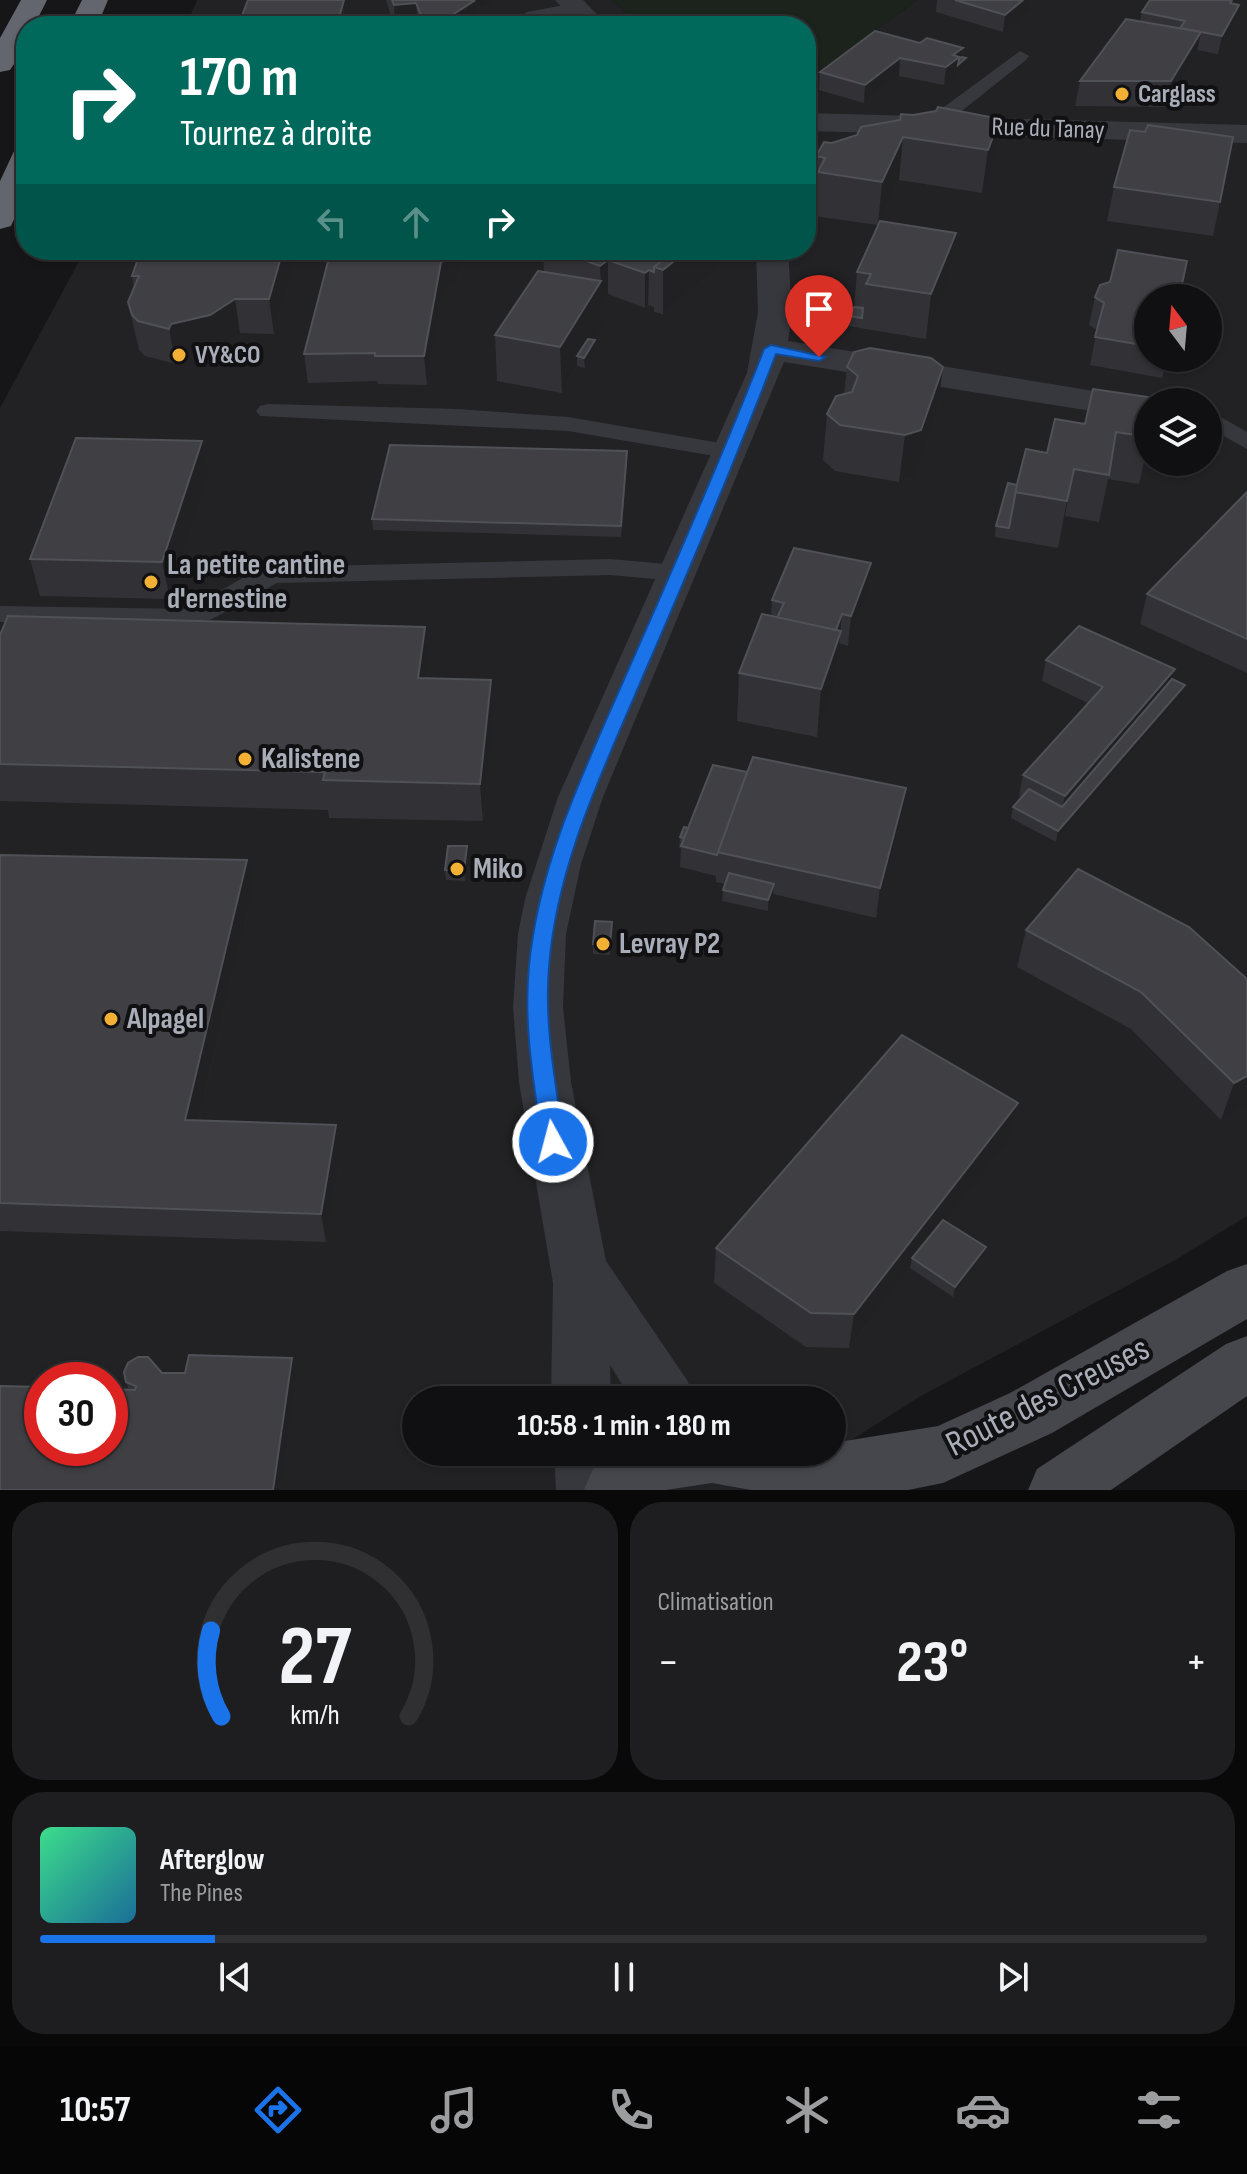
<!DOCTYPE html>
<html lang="fr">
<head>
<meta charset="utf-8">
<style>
  :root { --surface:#101012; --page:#1e1e20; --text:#f1f3f6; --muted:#9c9d9f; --line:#303032; --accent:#1a73e8 }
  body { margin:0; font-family:"Sofia Sans Condensed",sans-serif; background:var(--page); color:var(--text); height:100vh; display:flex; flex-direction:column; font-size:30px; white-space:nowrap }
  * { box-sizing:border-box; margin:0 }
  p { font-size:26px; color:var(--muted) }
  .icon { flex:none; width:44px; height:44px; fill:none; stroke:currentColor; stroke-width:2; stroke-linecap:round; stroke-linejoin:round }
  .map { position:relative; height:1490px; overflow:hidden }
  .details { display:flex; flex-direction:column; gap:12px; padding:12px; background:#09090a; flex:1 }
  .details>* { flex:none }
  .banner { position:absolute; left:16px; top:16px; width:800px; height:244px; border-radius:32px; box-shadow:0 2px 6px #0004,0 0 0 2px var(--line); background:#00695c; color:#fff; overflow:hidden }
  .needle { width:52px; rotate:344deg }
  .tools { position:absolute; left:1134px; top:284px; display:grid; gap:16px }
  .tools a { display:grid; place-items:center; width:88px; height:88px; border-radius:50%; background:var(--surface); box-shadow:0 2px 6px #0004,0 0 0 2px var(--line); font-size:40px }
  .speed { position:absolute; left:24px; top:1362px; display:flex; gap:16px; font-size:40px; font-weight:700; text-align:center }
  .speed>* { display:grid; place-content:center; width:104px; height:104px; border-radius:50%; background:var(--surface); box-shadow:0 2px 6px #0004,0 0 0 2px var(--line); line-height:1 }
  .speed .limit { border:12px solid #d22; background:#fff; color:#111 }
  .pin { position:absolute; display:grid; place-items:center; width:68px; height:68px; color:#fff; margin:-82px -34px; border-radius:50% 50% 50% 0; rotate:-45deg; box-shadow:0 0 8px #0007 }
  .pin .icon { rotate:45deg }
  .me { position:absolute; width:88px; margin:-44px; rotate:353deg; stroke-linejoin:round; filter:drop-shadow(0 0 6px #0008) }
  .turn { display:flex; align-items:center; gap:28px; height:168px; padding:0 32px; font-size:36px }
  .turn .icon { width:104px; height:104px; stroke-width:2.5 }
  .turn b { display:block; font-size:56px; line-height:68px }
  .lanes { display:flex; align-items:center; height:76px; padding:0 32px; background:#0003; justify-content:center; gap:40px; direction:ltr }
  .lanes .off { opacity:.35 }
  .big { font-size:60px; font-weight:700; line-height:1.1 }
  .details .widget { flex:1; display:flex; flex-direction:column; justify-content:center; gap:12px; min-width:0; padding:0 28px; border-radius:32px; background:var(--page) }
  .details .dial { align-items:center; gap:0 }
  .dial svg { height:208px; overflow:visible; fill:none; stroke:var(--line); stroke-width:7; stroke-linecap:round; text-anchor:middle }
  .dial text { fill:var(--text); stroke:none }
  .song { display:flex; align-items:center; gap:24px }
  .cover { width:96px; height:96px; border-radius:12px; background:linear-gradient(135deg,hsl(150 70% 55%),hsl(200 70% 35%)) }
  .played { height:8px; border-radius:4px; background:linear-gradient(90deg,var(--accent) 15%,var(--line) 15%) }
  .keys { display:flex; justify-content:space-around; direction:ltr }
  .heat { display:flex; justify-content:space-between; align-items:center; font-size:44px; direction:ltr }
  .details .tiles { flex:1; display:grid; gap:12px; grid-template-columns:1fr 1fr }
  .widget:last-child { grid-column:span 2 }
  .trip { position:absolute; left:402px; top:1386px; width:444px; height:80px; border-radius:40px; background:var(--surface); box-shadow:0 2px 6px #0004,0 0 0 2px var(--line); font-weight:700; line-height:80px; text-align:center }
  .tabs { display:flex; height:128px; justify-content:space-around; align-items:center; background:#060607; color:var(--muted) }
  .tabs .icon { width:56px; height:56px }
  .tabs .selected { color:var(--accent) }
  .tabs b { font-size:36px; color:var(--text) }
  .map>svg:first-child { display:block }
  .built { fill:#222225; fill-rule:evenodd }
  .green { fill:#1c231d }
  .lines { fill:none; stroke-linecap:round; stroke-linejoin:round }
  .service { fill:#37383d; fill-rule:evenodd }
  .minor { fill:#37383d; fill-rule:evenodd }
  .secondary { fill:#45474d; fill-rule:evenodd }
  .motorway { fill:#63666e; fill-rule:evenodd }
  .wall { fill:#323236 }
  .shaded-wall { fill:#212124 }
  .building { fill:#3f3f44; stroke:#4f5156; stroke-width:2 }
  .route { fill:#1a73e8; stroke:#114b97; stroke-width:2 }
  .poi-dot { fill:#f2b134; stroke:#111113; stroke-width:3 }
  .labels { text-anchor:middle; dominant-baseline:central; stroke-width:8; stroke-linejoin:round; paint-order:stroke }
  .far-poi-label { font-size:26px; font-weight:bold; fill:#a8adb8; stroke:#111113; text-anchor:start }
  .far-street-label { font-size:26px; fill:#a8adb8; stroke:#111113 }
  .poi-label { font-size:30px; font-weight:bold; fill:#a8adb8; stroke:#111113; text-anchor:start }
  .near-street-label { font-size:36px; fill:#a8adb8; stroke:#111113 }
</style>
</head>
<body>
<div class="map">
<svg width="1247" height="1490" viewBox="0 0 1247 1490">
  <rect width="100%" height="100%" fill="#161618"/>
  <g class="built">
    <path d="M197 0H612L640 26H186Z"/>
    <path d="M917 0H1247V1216L1177 1259 921 1396 772 1490H0V408L85 250H806V81ZM1148 298H1208V358H1148ZM1148 402H1208V462H1148ZM42 1380H110V1448H42ZM416 1400H832V1452H416Z"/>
  </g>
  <path class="green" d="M612 0H917L806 81V26H640Z"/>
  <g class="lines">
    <g class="service">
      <path d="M576 3 585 8 582 12C558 17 533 26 509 26L527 12Z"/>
      <path d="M1020 51 1029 56 1026 60 939 129H925V121Z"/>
      <path d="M268 404 458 409 568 417 732 445 744 452 732 459 568 431 260 416 256 411 260 406Z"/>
      <path d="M1208 410 1247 432V449L1208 427Z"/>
      <path d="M610 559 677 565 686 567 690 573 686 579 677 581 610 575 277 583 212 619 191 625 0 622V606L189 609 246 576 277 567Z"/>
    </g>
    <g class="minor">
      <path d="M555 0H583L608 26H579Z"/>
      <path d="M806 113 1247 125V143L806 131Z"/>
      <path d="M756 250H788L792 312 788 341 1161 402H1148V420L784 362 603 797 581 864 566 934 563 1007 571 1082 606 1261 687 1380 696 1400H632L610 1365 611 1400H551L553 1283 519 1082 513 1007 518 934 525 899 558 797 747 373 758 312Z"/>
      <path d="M554 1452H614L618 1490H556Z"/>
    </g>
    <g class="secondary">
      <path d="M1247 1264V1319L1052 1433 943 1483 908 1490H751L712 1483 666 1490H584L593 1469 616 1452H832V1443L938 1426 1010 1393 1227 1271Z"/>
      <path d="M1247 1336V1396L1111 1490H1028L1037 1469 1226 1344Z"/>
    </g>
    <g class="motorway">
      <path d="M21 0H47L34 26H26C26 43 20 56 10 70L0 72V38Z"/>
      <path d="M82 0H108L97 26H69Z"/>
      <path d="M26 146V193L11 226 0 229V181L15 149Z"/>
    </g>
  </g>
  <g class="wall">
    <path d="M386 0H490V6L475 8V26H394Z"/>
    <path d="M937 0H1031L1030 10 1003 32 936 12Z"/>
    <path d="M1232 0 1231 3 1239 5 1235 22 1218 54 1197 50 1196 57 1165 107 1075 106 1080 81 1140 21 1142 12Z"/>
    <path d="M346 3 340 26H238Z"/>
    <path d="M920 43 963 48 962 57 965 67 944 85 899 76 864 103 819 90 820 72Z"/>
    <path d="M913 115 1000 119 994 162 982 193 899 180 880 221 956 233 950 277 926 339 848 326 849 316 854 307 857 272 878 225 814 216 815 200 813 199 816 156 832 143Z"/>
    <path d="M1145 132 1220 202 1213 236 1107 221 1114 187Z"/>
    <path d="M298 250 274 334 240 333 216 350 178 359 176 364 145 356 139 350 128 302 134 287 132 276Z"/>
    <path d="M331 250H458L459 269 458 284 443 290 427 385 378 384 377 381 308 383 304 354Z"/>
    <path d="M543 250H717L716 270 663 314 654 312V307L648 305 645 308 608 294 601 300 602 326 593 340H595V350L585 368 577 366 562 393 497 381 495 335 544 272Z"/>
    <path d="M1110 282 1148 298V358H1167L1162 378 1090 365 1097 330 1089 325 1095 297Z"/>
    <path d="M847 367H943L937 413 915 476 899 482 835 471 823 460 827 414 844 394Z"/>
    <path d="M1148 402V444L1139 484 1108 479 1099 522 1065 516 1058 548 995 537 996 526 1017 485 1047 453 1085 424Z"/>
    <path d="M627 461 621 537 373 530 372 519Z"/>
    <path d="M208 477 170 599 40 596 30 559Z"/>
    <path d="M1247 492V673L1140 624 1147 594Z"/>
    <path d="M868 592 848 646 839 643 836 679 817 737 737 721 739 673 771 617 772 600Z"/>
    <path d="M425 627 429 664 427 679 491 680 494 717 483 821 329 818 328 810 0 801V635Z"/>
    <path d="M1046 660 1172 679 1185 685 1182 695 1056 842 1011 818 1013 807 1022 797 1019 796 1023 775 1088 703 1042 681Z"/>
    <path d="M902 818 876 918 773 894 768 911 722 901 723 890 725 884 716 882V876L680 867 681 848H679L680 837 688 828Z"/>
    <path d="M467 846 468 857 465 881 446 880 445 870Z"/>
    <path d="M0 855 253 889 199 1120 336 1125 341 1154 326 1242 0 1231Z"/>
    <path d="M612 922 610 955 593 954V944Z"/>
    <path d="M1026 930 1247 979V1105L1221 1120 1131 1029 1017 967Z"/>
    <path d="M1018 1103 1010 1139 946 1222 983 1258 953 1297 910 1268 849 1348 806 1347 714 1283 716 1248Z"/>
    <path d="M292 1358 297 1377 281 1490H0L129 1390 126 1382 162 1373H185Z"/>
  </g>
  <g class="shaded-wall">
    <path d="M344 0H346V3L339 26V18Z"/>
    <path d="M438 0H490V6L475 8V26H441Z"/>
    <path d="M1023 0H1031L1030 10 1003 32 1005 15Z"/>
    <path d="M416 3 418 26H395L394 5Z"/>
    <path d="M1239 5 1235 22 1218 54 1222 36Z"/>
    <path d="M1201 32 1196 57 1165 107 1171 81Z"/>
    <path d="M963 48 961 63 966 58 965 67 944 85 946 67 953 55Z"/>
    <path d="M900 58 899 76 864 103 865 85Z"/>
    <path d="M1000 119 994 162 982 193 988 150Z"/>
    <path d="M903 137 899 180 878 225 882 182Z"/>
    <path d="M956 233 950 277 926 339 931 294Z"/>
    <path d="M283 250H298L274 334 269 299Z"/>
    <path d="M456 250H458L459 269 458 284 443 290 427 385 424 356 441 262Z"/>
    <path d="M688 250H717L716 270 663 314V270Z"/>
    <path d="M608 260V294L601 300 602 326 582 358 577 356V366L562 393 560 347 601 282 600 266Z"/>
    <path d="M649 270 648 305 645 308V273Z"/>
    <path d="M235 299 240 333 216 350 178 359 176 364 169 329 171 324Z"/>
    <path d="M595 340V350L585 368 584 358Z"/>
    <path d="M943 367 937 413 915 476 899 482 905 435Z"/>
    <path d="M202 441 208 477 170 599 162 562Z"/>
    <path d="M1074 469 1065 516 1058 548 1067 501Z"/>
    <path d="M871 563 868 592 848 646 851 616Z"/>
    <path d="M842 614 836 679 817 737 821 689 830 647Z"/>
    <path d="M425 627 429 664 422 716 418 678Z"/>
    <path d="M1175 669 1169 689 1060 817 1065 796Z"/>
    <path d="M491 680 494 717 483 821 480 784Z"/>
    <path d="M1185 685 1182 695 1056 842 1058 831Z"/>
    <path d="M906 788 902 818 876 918 880 888Z"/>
    <path d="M467 846 468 857 465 881 464 870Z"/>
    <path d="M247 860 253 889 192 1149 185 1120Z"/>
    <path d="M774 884 773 895 768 911V900Z"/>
    <path d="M1247 1076V1105L1221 1120 1234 1083Z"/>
    <path d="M1018 1103 1010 1139 916 1261 912 1258 910 1268 849 1348 854 1314Z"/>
    <path d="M336 1125 341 1154 326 1242 321 1214Z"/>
    <path d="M986 1247 983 1258 953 1297 955 1287Z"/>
    <path d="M292 1358 297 1377 281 1490H273Z"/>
  </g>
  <g class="building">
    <path d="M248 0H344L339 18H297L295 26H238Z"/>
    <path d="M392 0H471L474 1 441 22 422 18 416 3 394 5Z"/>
    <path d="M955 0H1023L1005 15Z"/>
    <path d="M1150 0H1232L1230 3 1239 5 1222 36 1180 28 1185 21 1142 12Z"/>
    <path d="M1126 19 1201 32 1171 81H1080Z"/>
    <path d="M875 31 920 43 927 38 963 48 953 55 959 57 946 67 900 58 865 85 820 72Z"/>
    <path d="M962 57 966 58 958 65 959 59Z"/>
    <path d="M938 107 1000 119 988 150 903 137 882 182 818 172 825 158 816 156 824 142 832 143 857 135 861 127 900 120 901 114 913 115 936 111Z"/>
    <path d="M1148 125 1233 137 1220 202 1114 187 1130 130 1145 132Z"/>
    <path d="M880 221 956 233 931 294 866 284 871 274 857 272Z"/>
    <path d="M141 250H283L269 299H235L210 315 171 324 169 329 138 321 132 315 128 302 139 276H132Z"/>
    <path d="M331 250H456V256L441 262 424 356H375V353L304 354Z"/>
    <path d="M556 250H676L654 267V272L649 270 645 273 608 260 600 266Z"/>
    <path d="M676 250H688L663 270 654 267Z"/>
    <path d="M1118 250 1187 261 1179 298H1148V346L1095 337 1104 303 1095 297 1100 285 1110 282Z"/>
    <path d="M538 271 601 281 560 347 495 335Z"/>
    <path d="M854 307 863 308 862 318 849 316Z"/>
    <path d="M588 339 595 340 584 358 577 356Z"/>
    <path d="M870 348 931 358 943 367 921 430 905 435 840 425 827 414 836 396 852 392 858 376 847 367 854 352Z"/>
    <path d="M1093 389 1155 398V402H1148V437L1116 432 1109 475 1074 469 1067 501 1015 492 1026 449 1047 453 1055 419 1085 424Z"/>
    <path d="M76 438 202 441 162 562 30 559Z"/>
    <path d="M390 445 627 451 621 526 372 519Z"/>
    <path d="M1008 483 1017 485 1009 528 996 526Z"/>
    <path d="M1247 492V639L1147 594Z"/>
    <path d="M794 548 871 563 851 616 842 614 836 630 777 618 784 603 772 600Z"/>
    <path d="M762 614 841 631 821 689 739 673Z"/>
    <path d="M8 616 425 627 418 678 491 680 480 784 323 780 325 772 0 764V635Z"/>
    <path d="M1079 626 1175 669 1065 796 1023 775 1103 687 1046 660Z"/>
    <path d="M1172 679 1185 685 1058 831 1013 807 1029 789 1062 807Z"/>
    <path d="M753 757 906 788 880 888 717 852Z"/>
    <path d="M713 765 747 772 717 855 681 846Z"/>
    <path d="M684 827 688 828 684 838 680 837Z"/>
    <path d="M448 846H467L464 870H445Z"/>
    <path d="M0 855 247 860 185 1120 336 1125 321 1214 0 1203Z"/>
    <path d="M1078 869 1189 927 1247 979V1076L1234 1083 1141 992 1026 930Z"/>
    <path d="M729 873 774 884 768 900 723 890Z"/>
    <path d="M595 921 612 922 610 945 593 944Z"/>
    <path d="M902 1035 1018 1103 854 1314 811 1313 716 1248Z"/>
    <path d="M943 1220 986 1247 955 1287 912 1258Z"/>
    <path d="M189 1355 292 1358 273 1490H0V1386L42 1387V1448H110V1389L135 1390 136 1386 126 1382 124 1372 128 1363 138 1357H148L162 1373H185Z"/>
  </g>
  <path class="route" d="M771 345 826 357 819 361 776 354C735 462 690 568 644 674 604 769 557 862 549 967 544 1025 556 1084 564 1142L560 1148H545L542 1142C534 1084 523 1025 529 966 539 860 587 765 629 668 676 562 722 457 764 349Z"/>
  <g class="poi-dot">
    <circle cx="1122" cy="94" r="8"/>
    <circle cx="179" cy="355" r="8"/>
    <circle cx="151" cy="582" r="8"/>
    <circle cx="245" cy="759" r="8"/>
    <circle cx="457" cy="869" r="8"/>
    <circle cx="603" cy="944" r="8"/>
    <circle cx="111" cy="1019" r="8"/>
  </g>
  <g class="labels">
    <g class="far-poi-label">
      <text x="1138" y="94">Carglass</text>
      <text x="195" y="355">VY&amp;CO</text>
    </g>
    <g class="far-street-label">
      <text transform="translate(1048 129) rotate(2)">Rue du Tanay</text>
    </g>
    <g class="poi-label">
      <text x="167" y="565">La petite cantine<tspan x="167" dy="34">d'ernestine</tspan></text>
      <text x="261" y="759">Kalistene</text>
      <text x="473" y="869">Miko</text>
      <text x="619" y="944">Levray P2</text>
      <text x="127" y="1019">Alpagel</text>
    </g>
    <g class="near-street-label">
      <text transform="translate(1048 1397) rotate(-27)">Route des Creuses</text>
    </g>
  </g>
</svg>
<div class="tools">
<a><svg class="needle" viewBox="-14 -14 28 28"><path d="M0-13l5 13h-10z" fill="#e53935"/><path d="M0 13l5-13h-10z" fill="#9c9d9f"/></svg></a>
<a><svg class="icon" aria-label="layers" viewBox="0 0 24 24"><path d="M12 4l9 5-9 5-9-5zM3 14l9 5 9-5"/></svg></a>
</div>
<div class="speed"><div class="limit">30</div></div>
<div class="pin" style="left:819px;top:357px;background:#d93025"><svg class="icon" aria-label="arrive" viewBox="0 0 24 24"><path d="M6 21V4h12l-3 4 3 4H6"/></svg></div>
<svg class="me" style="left:553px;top:1142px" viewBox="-20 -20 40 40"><circle r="17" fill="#1a73e8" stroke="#fff" stroke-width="3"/><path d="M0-11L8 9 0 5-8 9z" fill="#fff"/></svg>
<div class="trip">10:58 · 1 min · 180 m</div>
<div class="banner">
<div class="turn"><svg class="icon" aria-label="right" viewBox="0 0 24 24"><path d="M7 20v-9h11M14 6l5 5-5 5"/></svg><div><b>170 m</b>Tournez à droite</div></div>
<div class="lanes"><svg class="icon off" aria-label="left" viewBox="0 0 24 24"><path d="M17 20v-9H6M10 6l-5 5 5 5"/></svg><svg class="icon off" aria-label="ahead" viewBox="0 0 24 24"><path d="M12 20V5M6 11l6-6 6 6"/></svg><svg class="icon" aria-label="right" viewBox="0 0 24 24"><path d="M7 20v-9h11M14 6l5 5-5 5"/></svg></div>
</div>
</div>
<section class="details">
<div class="tiles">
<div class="widget dial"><svg viewBox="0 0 100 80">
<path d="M14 69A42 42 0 1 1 86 69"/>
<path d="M14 69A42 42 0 0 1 10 36" stroke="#1a73e8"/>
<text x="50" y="56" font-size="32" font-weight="700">27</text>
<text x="50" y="72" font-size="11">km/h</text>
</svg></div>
<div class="widget"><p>Climatisation</p>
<div class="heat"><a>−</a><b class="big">23°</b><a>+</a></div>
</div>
<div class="widget">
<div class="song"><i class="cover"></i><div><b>Afterglow</b><p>The Pines</p></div></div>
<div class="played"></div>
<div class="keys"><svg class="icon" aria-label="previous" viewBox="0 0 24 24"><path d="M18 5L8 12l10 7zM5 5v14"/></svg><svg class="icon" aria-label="pause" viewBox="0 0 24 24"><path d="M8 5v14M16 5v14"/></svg><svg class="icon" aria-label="next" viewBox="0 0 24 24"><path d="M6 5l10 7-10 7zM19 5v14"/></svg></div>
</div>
</div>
</section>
<nav class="tabs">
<b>10:57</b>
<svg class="icon selected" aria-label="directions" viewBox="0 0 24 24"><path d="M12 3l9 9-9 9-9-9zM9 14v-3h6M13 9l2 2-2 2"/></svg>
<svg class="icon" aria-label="music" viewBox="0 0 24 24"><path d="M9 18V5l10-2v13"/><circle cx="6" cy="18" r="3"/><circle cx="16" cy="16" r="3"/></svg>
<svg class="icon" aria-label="phone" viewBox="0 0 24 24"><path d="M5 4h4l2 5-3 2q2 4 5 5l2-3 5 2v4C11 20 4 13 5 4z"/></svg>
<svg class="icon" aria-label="climate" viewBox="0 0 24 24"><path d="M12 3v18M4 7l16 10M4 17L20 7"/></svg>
<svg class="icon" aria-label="car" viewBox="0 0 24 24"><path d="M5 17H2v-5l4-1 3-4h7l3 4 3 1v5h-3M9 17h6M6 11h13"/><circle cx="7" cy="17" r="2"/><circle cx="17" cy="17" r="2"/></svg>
<svg class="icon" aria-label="filters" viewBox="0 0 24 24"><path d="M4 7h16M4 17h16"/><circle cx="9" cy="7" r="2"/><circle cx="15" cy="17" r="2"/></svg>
</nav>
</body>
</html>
